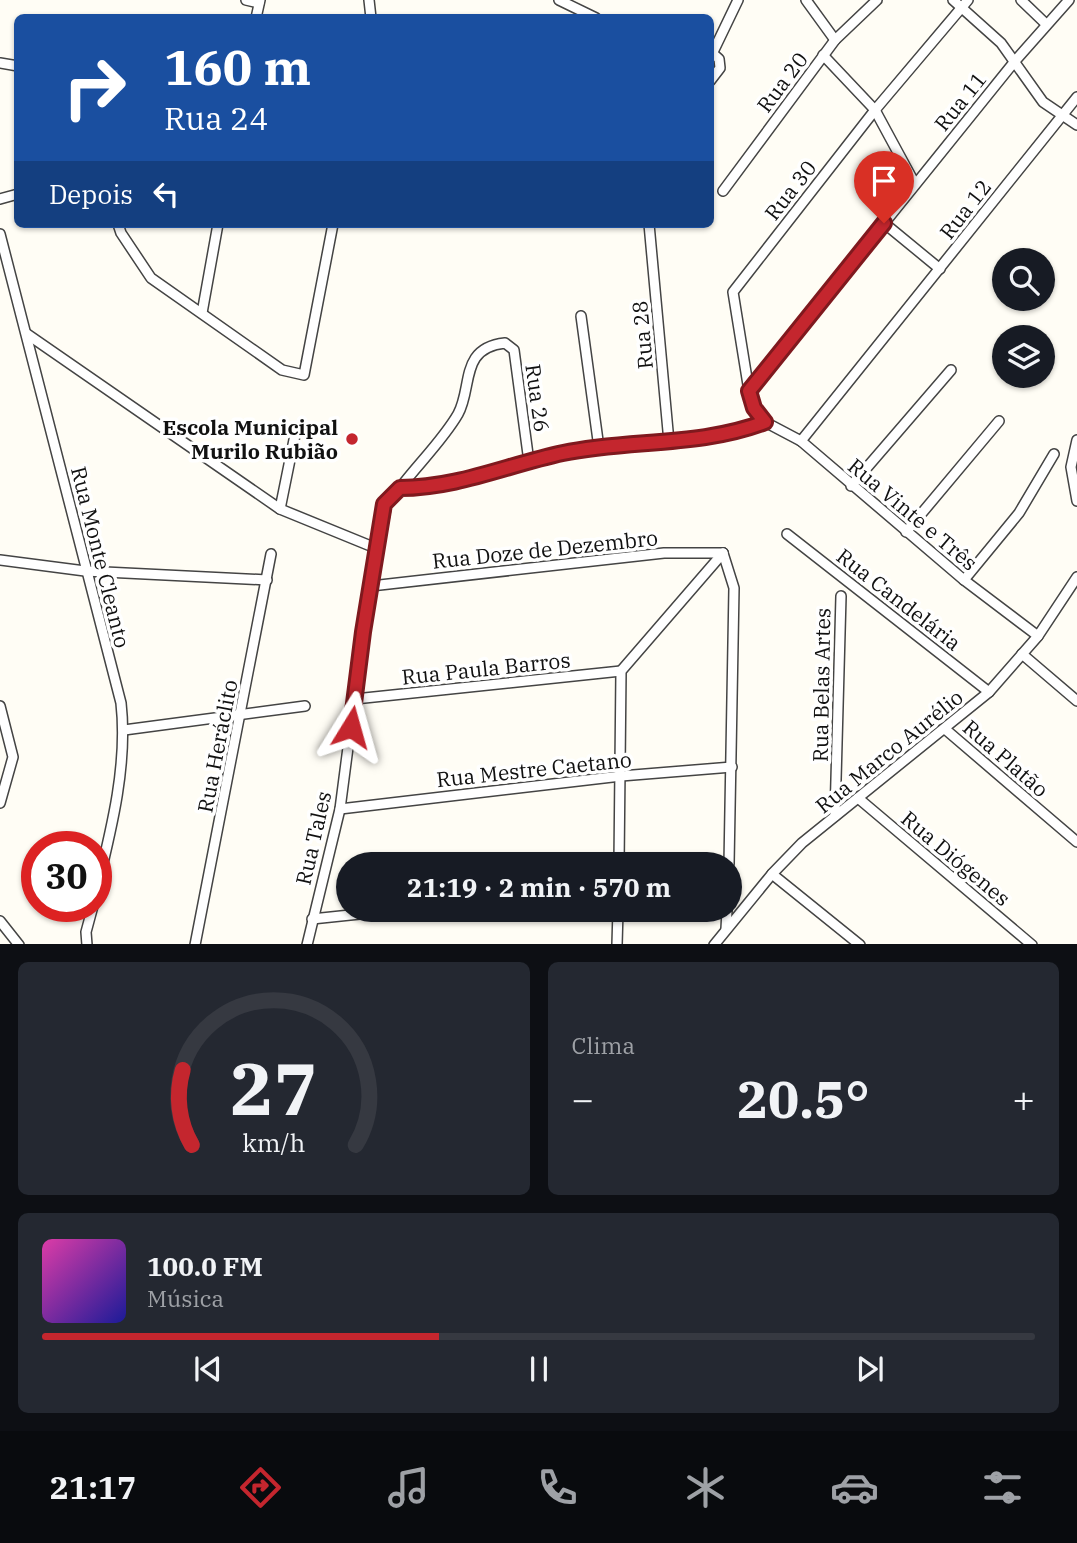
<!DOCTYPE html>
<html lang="pt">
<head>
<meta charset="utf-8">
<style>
  :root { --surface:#171b24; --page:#242831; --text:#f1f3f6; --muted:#9ea1a6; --line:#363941; --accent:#c4262e }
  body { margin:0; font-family:"IBM Plex Serif",serif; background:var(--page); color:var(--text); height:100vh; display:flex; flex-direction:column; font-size:26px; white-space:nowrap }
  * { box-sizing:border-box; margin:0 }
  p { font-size:23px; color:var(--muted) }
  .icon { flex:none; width:38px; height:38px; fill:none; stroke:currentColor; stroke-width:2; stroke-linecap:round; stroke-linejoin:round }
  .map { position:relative; height:944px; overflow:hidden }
  .details { display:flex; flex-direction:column; gap:18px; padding:18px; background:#0d0f14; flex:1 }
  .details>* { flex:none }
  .top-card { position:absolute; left:14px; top:14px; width:700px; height:214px; border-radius:10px; box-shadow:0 2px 5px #0004; background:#1a4fa0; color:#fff; overflow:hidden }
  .tools { position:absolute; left:992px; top:248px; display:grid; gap:14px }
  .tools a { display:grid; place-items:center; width:63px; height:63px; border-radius:50%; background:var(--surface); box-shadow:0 2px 5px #0004; font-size:35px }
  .speed { position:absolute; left:21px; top:831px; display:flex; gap:14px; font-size:35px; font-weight:700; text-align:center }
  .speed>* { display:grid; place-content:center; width:91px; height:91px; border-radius:50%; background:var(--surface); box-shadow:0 2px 5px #0004; line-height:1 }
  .speed .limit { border:10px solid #d22; background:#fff; color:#111 }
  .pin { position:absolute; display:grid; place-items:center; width:60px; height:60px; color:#fff; margin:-72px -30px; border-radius:50% 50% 50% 0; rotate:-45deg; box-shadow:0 0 7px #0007 }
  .pin .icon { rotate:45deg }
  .me { position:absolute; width:77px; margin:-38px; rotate:8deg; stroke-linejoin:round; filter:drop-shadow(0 0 5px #0008) }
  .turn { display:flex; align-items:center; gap:24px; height:147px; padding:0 35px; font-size:32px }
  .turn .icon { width:91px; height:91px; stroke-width:2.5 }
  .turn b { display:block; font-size:49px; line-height:60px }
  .then { display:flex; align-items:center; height:66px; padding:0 35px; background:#0003; gap:14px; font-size:26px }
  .big { font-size:52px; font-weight:800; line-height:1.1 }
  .details .tile { flex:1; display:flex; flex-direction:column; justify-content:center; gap:10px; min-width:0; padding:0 24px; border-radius:10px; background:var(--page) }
  .details .dial { align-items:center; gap:0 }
  .dial svg { height:182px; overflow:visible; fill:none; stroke:var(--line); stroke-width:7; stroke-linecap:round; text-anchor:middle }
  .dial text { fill:var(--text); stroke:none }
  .song { display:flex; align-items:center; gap:21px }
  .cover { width:84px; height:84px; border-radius:10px; background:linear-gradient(135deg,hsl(320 70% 55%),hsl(240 70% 35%)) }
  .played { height:7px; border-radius:4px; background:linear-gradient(90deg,var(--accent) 40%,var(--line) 40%) }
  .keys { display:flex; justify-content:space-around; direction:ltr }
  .heat { display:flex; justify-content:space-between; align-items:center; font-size:38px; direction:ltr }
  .details .tiles { flex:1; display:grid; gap:18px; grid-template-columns:1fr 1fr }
  .tile:last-child { grid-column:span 2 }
  .trip { position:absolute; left:336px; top:852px; width:406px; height:70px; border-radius:35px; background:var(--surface); box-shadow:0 2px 5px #0004; font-weight:800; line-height:70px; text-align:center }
  .tab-bar { display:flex; height:112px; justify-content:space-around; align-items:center; background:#090b0e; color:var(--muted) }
  .tab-bar .icon { width:49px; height:49px }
  .tab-bar .active { color:var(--accent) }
  .tab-bar b { font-size:32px; color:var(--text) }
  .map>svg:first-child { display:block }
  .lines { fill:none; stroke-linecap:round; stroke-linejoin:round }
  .street-casing { stroke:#444; stroke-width:12 }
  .street { stroke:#fff; stroke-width:9 }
  .route-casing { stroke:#7f191e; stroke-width:18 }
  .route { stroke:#c4262e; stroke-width:12 }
  .poi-dot { fill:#c4262e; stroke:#fff; stroke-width:2.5 }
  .labels { text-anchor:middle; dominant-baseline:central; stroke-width:7; stroke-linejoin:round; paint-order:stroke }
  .street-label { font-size:21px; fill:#111; stroke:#fff }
  .poi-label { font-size:21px; font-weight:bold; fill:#111; stroke:#fff; text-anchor:end }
</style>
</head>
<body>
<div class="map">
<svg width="1077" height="945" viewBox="0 0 1077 945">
  <rect width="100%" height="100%" fill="#fffdf5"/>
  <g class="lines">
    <g class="street-casing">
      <g id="street">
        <path d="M246 0 259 3"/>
        <path d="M369 0 371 18"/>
        <path d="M559 0 596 18"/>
        <path d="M806 0 835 40"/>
        <path d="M953 0 1001 43 1043 102 1077 125"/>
        <path d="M968 0 875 110 733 292 749 391 754 408 765 422 801 441 964 580 1038 636"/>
        <path d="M1021 0 1046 24"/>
        <path d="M256 18 260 0"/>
        <path d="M710 51 719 59 720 68 710 81"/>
        <path d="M713 52 738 0"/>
        <path d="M823 55 875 110 915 184"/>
        <path d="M0 63 18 66"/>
        <path d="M723 191 835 40 877 0"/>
        <path d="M0 199 18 194"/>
        <path d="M884 223 940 269"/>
        <path d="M118 224 121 233 151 278 282 370 304 375 333 224"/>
        <path d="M649 224 669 442"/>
        <path d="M0 234 121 703C128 765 111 831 96 892"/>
        <path d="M202 313 218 224"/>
        <path d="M581 316 599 448"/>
        <path d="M27 334 280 509 378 549"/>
        <path d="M749 391 1015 61 1069 0"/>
        <path d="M1077 440 1071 467 1077 501"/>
        <path d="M801 441 1077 97"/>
        <path d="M851 486 951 370"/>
        <path d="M400 488C418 464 443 440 458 414 473 387 459 348 505 343L514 350 529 462"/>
        <path d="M280 509 296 430"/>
        <path d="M906 532 999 421"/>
        <path d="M787 534 989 692"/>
        <path d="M723 553 734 588 729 864"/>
        <path d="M0 560 85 571 267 580"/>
        <path d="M964 580 1019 513 1054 454"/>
        <path d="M371 586 664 553H723"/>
        <path d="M1022 654 1077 701"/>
        <path d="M355 699 621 671"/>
        <path d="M0 706 13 757 0 803"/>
        <path d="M945 729 1077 842"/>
        <path d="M124 730 305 706"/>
        <path d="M858 798 1032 945"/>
        <path d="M340 809 621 776 732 767"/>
        <path d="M835 816 841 596"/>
        <path d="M619 864 621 671 723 553"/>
        <path d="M772 874 860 945"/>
        <path d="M312 919 398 910"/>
        <path d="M0 921 19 945"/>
        <path d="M726 929 727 910"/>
        <path d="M87 945 86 932 93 906"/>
        <path d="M195 945 271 554"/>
        <path d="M307 945 340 809 363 632 388 497C403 481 433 489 454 484 492 475 529 458 568 452 633 442 703 446 765 422"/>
        <path d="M617 945 618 910"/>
        <path d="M714 945 772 874 802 843 989 692 1038 636 1077 577"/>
      </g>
    </g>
    <use href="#street" class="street"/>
  </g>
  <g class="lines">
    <g class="route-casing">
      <path id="route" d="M351 727 363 632 384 504 400 488C457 488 507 465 563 453 629 439 700 447 765 422L754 408 749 391 884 223"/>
    </g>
    <use href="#route" class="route"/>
  </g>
  <circle class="poi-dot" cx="352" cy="439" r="7"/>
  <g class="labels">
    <g class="street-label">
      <text transform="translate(782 82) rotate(-53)">Rua 20</text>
      <text transform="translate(960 101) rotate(-51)">Rua 11</text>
      <text transform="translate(790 190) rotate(-52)">Rua 30</text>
      <text transform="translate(965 209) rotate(-52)">Rua 12</text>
      <text transform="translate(642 335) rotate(-95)">Rua 28</text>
      <text transform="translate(538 398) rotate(82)">Rua 26</text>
      <text transform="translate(913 514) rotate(40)">Rua Vinte e Três</text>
      <text transform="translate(545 549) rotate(-6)">Rua Doze de Dezembro</text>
      <text transform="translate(101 557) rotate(76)">Rua Monte Cleanto</text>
      <text transform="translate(899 599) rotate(38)">Rua Candelária</text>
      <text transform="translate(486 668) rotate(-6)">Rua Paula Barros</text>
      <text transform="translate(821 685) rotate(-89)">Rua Belas Artes</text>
      <text transform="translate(217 746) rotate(-79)">Rua Heráclito</text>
      <text transform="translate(889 751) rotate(-39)">Rua Marco Aurélio</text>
      <text transform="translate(1006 758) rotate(41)">Rua Platão</text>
      <text transform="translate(534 769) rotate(-6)">Rua Mestre Caetano</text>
      <text transform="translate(313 838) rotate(-77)">Rua Tales</text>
      <text transform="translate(956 858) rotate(40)">Rua Diógenes</text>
    </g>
    <g class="poi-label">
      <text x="338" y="427">Escola Municipal<tspan x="338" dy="24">Murilo Rubião</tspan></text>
    </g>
  </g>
</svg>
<div class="tools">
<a><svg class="icon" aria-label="search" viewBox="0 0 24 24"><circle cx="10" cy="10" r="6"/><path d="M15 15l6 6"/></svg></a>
<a><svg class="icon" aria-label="layers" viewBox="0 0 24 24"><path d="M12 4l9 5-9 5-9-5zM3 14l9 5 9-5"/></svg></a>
</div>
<div class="speed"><div class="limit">30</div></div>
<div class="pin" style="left:884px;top:223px;background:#d93025"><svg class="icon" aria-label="arrive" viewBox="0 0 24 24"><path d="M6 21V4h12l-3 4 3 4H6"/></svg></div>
<svg class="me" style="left:351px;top:727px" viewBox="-20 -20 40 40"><path d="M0-17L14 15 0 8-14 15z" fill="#c4262e" stroke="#fff" stroke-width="4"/></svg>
<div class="trip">21:19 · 2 min · 570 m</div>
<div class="top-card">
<div class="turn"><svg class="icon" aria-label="right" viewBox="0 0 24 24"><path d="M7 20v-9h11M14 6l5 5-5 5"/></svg><div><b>160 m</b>Rua 24</div></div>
<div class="then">Depois<svg class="icon" aria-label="left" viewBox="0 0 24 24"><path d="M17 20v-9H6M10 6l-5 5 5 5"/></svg></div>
</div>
</div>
<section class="details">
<div class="tiles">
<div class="tile dial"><svg viewBox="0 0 100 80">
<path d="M14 69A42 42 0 1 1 86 69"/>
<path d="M14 69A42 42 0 0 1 10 36" stroke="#c4262e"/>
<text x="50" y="56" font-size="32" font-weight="700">27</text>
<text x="50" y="72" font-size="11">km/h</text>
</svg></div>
<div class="tile"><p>Clima</p>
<div class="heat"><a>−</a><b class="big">20.5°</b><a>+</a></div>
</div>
<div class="tile">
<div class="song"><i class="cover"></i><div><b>100.0 FM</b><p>Música</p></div></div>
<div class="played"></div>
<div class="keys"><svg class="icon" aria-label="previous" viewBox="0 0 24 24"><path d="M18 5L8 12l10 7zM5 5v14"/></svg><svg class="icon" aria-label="pause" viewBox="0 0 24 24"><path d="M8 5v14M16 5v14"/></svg><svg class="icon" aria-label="next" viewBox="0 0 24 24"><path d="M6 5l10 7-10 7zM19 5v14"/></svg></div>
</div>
</div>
</section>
<nav class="tab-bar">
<b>21:17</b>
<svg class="icon active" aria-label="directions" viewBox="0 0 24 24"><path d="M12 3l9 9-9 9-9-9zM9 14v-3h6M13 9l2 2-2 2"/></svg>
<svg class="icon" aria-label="music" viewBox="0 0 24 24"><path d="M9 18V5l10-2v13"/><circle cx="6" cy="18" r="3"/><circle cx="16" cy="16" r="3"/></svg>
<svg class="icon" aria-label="phone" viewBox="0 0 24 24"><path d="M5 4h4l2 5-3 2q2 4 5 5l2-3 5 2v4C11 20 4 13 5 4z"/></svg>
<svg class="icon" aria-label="climate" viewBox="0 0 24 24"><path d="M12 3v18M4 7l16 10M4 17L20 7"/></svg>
<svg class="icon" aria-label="car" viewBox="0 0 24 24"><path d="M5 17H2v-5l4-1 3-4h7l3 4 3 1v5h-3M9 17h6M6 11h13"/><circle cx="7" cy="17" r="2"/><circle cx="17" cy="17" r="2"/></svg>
<svg class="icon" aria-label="filters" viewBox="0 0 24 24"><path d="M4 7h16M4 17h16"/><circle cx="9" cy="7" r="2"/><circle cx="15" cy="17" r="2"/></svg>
</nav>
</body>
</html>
